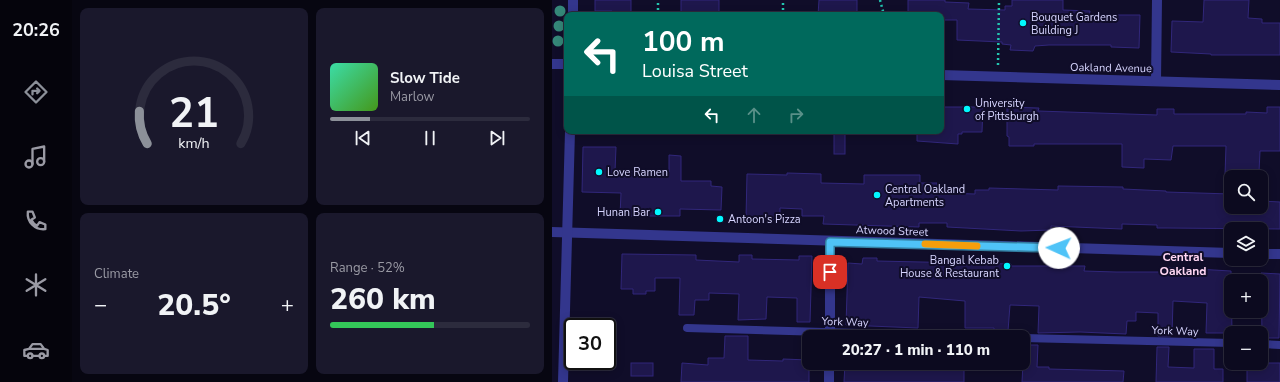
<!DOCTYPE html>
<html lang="en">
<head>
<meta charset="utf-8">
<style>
  :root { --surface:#0c0a1f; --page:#1a182c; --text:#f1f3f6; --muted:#9a9aa4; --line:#2c2b3d; --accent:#8c9099 }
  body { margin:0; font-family:"Nunito Sans",sans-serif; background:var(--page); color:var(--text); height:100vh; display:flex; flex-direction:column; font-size:15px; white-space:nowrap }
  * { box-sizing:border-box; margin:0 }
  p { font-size:13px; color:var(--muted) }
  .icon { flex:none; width:22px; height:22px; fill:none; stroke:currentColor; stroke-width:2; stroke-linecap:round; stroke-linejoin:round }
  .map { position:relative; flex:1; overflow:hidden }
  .details { display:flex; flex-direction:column; gap:8px; padding:8px; background:#070611; width:480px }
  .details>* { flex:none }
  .top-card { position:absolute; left:12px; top:12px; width:380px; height:122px; border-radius:8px; box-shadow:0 2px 10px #0003,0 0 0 1px var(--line); background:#00695c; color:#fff; overflow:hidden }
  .fabs { position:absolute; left:672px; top:170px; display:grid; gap:8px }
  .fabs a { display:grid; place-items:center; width:44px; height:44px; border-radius:8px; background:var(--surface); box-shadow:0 2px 10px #0003,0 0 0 1px var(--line); font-size:20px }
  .speed { position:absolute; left:12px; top:318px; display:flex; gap:8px; font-size:20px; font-weight:700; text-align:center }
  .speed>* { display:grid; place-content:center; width:52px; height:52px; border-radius:50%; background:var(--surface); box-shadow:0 2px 10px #0003,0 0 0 1px var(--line); line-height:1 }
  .speed .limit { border:2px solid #111; border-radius:6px; background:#fff; color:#111 }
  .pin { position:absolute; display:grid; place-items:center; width:34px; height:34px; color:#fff; margin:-17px; border-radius:8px; box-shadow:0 2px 6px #0006 }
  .me { position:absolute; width:44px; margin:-22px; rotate:272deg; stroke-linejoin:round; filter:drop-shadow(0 0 3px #0008) }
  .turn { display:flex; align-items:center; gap:14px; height:84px; padding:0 12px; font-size:18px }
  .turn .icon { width:52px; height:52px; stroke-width:2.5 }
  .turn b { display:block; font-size:28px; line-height:34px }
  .lanes { display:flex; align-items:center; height:38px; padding:0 12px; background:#0003; justify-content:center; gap:20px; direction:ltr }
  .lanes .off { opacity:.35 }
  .big { font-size:30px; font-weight:800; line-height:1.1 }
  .details .widget { flex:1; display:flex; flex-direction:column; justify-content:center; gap:6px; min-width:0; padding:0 14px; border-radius:8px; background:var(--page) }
  .details .dial { align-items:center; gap:0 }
  .dial svg { height:104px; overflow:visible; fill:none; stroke:var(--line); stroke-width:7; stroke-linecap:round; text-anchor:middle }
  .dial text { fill:var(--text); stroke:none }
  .song { display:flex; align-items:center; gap:12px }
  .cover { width:48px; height:48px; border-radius:6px; background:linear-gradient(135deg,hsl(160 70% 55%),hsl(100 70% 35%)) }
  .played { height:4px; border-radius:2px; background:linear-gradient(90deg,var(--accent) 20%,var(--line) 20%) }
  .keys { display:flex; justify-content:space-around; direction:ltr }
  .heat { display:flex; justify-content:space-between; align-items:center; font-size:22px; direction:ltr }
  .charge { height:6px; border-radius:3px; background:linear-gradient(90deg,#34c759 52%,var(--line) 0) }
  .details .tiles { flex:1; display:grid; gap:8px; grid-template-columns:repeat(2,1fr) }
  .trip { position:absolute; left:250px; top:330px; width:228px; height:40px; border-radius:8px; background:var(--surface); box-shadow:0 2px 10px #0003,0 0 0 1px var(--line); font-weight:800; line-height:40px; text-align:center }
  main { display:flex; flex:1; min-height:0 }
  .tab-bar { display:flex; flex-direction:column; width:72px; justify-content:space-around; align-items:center; background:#05040c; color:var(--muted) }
  .tab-bar .icon { width:28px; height:28px }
  .tab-bar .on { color:var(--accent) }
  .tab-bar b { font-size:18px; color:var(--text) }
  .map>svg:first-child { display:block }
  .building { fill:#1e174c; stroke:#31277a }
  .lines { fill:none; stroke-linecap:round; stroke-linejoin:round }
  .path { stroke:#22c6b0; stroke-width:2.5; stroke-dasharray:2 3; stroke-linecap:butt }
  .lane { stroke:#33368d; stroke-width:8 }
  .street { stroke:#33368d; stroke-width:10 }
  .tree { fill:#358879 }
  .route-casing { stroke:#337fa1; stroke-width:10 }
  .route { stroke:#4fc3f7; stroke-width:7 }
  .slow { stroke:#f59e0b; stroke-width:7 }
  .poi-dot { fill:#01f8ff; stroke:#100d29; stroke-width:1.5 }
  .labels { text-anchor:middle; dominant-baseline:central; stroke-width:4; stroke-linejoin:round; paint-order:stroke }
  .poi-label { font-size:11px; fill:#d7d5ff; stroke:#100d29; text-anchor:start }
  .street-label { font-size:11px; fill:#d7d5ff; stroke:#100d29 }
  .neighbourhood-label { font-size:12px; font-weight:bold; fill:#ffd7f3; stroke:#100d29 }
</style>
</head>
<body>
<main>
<nav class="tab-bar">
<b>20:26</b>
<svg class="icon on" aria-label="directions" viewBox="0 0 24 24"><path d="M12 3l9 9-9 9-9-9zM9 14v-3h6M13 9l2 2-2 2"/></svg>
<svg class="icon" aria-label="music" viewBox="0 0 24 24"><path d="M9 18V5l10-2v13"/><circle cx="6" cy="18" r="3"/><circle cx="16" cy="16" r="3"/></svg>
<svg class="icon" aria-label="phone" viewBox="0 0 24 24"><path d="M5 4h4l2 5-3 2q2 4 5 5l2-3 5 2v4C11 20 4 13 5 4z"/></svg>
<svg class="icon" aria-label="climate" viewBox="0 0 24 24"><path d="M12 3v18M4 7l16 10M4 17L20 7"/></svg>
<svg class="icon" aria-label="car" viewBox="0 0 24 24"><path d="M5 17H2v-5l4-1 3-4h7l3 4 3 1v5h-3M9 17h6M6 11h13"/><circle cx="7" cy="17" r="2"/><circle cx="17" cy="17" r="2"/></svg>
</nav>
<section class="details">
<div class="tiles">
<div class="widget dial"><svg viewBox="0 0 100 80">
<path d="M14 69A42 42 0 1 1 86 69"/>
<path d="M14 69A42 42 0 0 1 8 44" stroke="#8c9099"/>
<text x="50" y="56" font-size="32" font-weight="700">21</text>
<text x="50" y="72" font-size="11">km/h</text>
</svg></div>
<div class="widget">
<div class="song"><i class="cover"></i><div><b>Slow Tide</b><p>Marlow</p></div></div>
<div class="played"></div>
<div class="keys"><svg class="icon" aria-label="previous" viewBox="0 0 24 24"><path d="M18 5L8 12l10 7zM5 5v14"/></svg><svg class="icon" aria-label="pause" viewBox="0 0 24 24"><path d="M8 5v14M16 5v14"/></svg><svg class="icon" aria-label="next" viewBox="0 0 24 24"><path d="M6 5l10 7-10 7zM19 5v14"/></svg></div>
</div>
<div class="widget"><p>Climate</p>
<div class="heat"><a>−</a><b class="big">20.5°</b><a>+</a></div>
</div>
<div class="widget"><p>Range · 52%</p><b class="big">260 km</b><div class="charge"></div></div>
</div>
</section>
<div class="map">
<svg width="728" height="382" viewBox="0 0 728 382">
  <rect width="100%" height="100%" fill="#100d29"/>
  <g class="building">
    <path d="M43 0H79V15H60V11H43Z"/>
    <path d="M129 0H167V14L129 15Z"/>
    <path d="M267 0H305V15H266Z"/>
    <path d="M356 0H393V2L417 3 416 9 453 10V6H460V0H511V10L538 11 537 17 560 18V15H588L587 48 559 47V45H497L483 46 481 51 458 50 459 45 450 44V42L405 40V20H389V15H356Z"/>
    <path d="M652 0H697L696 18 710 19V23H728V55H659V54L619 52 620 21 651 22Z"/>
    <path d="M389 107H431L430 132H410V134H406V144L365 141V131H389Z"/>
    <path d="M455 107 487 108 486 111 605 115V109H622V114H694V112L715 113V107H728V151H708L707 172H696V176L673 175 674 146H621L619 160 592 159V168L570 167V144H482V146H457V137L455 136Z"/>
    <rect x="282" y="131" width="11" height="23"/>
    <path d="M31 147H64L63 171 117 172V155L129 156V181H159V186L170 187 169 210 128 209V216H68L69 193 30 192Z"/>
    <path d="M235 173 269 174V183L312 184V175H368V183H385V187H391V193L423 194V190H437V188L506 190V186L571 187V189L614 191V192L679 194V207H709V201L728 202V229L615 228H605V225L570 224V229L499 226V230L469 231 395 227V223H367V227L271 224 272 216H250V209L228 208V220L194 218 195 174 235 175Z"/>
    <path d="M70 254 144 255V260L187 262V255H200V259L247 260V256H260L258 322H245V298L215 297 214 319 186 320 187 294 157 293V300H143L142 315H127L128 278H103V291H94V294H81V289H69Z"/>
    <path d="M311 258H325V261L459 264V266H533L532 271 564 272H610V267L679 271 680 333H654L655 303 621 301 620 335 618 336H606V313L584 312V321H575L574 334 528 332 486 333 487 306 458 305 456 331H442V328H413V301L367 297 366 328 294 325 296 263 310 264Z"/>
    <path d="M709 273 728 274 727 338H713V333H710Z"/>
    <path d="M173 336H196V360L231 361V359L257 360V382H129L130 363 156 365V358H172Z"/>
    <path d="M472 345H486L485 367H497V369L572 371 571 382H470Z"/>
    <path d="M605 347H617L616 367 642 368V349H662V369H671V382H604Z"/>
    <rect x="79" y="363" width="22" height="13"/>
    <path d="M293 363 412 364V382H292Z"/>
    <rect x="695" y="363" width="33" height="19"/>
  </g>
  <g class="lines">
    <g class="path">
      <path d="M328 0 332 15"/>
      <path d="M106 15V0"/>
      <path d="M231 15V0"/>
      <path d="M446 65 447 0"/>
    </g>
    <g class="lane">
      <path d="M135 328 451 337"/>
      <path d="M471 338 679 343"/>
      <path d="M709 344 728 345"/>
    </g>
    <g class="street">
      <path d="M21 15V0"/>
      <path d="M0 64H15"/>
      <path d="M389 75 728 85"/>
      <path d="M604 81 605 0"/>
      <path d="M0 232 679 253"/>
      <path d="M709 254H728"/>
      <path d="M278 337V242"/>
      <path d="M11 382 18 131"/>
      <path d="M277 382V363"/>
    </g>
  </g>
  <g class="tree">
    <circle cx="8" cy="11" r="5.5"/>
    <circle cx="7" cy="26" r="5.5"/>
    <circle cx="6" cy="41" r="5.5"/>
  </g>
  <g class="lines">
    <g class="route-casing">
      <path id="route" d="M278 272V242L507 248"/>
    </g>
    <use href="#route" class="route"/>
    <path class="slow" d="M373 244 425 246"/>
  </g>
  <g class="poi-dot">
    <circle cx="471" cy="23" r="4"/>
    <circle cx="415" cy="109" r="4"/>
    <circle cx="47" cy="172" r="4"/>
    <circle cx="325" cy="195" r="4"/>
    <circle cx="106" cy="212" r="4"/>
    <circle cx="168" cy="219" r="4"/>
    <circle cx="455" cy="266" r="4"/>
  </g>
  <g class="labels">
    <g class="poi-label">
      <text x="479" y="17">Bouquet Gardens<tspan x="479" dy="13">Building J</tspan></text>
      <text x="423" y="103">University<tspan x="423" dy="13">of Pittsburgh</tspan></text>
      <text x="55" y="172">Love Ramen</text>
      <text x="333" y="189">Central Oakland<tspan x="333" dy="13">Apartments</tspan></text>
      <text x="98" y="212" text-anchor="end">Hunan Bar</text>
      <text x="176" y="219">Antoon's Pizza</text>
      <text x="447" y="260" text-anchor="end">Bangal Kebab<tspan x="447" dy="13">House &amp; Restaurant</tspan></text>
    </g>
    <g class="street-label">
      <text transform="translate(559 68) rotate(1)">Oakland Avenue</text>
      <text transform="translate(340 231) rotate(2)">Atwood Street</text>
      <text transform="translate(293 322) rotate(2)">York Way</text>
      <text transform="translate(623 331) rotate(2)">York Way</text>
    </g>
    <g class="neighbourhood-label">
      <text x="631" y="257">Central<tspan x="631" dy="14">Oakland</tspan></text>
    </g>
  </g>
</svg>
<div class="fabs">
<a><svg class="icon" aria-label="search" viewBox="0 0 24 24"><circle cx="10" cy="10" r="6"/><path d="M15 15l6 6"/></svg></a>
<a><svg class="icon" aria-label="layers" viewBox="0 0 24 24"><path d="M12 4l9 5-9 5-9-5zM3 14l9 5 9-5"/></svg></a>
<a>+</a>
<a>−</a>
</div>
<div class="speed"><div class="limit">30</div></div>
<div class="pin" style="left:278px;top:272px;background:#d93025"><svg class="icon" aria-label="arrive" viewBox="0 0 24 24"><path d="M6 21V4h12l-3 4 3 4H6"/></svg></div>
<svg class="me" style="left:507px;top:248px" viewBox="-20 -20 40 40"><circle r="19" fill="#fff"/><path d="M0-13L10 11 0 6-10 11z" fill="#4fc3f7"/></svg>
<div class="trip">20:27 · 1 min · 110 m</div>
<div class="top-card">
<div class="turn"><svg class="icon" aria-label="left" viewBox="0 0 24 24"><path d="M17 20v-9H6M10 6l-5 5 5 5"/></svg><div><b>100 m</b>Louisa Street</div></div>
<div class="lanes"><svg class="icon" aria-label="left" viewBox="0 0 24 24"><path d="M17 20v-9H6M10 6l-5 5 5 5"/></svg><svg class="icon off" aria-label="ahead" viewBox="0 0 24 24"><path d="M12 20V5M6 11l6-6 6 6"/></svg><svg class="icon off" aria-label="right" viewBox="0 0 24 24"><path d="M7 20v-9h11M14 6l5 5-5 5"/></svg></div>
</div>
</div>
</main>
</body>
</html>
